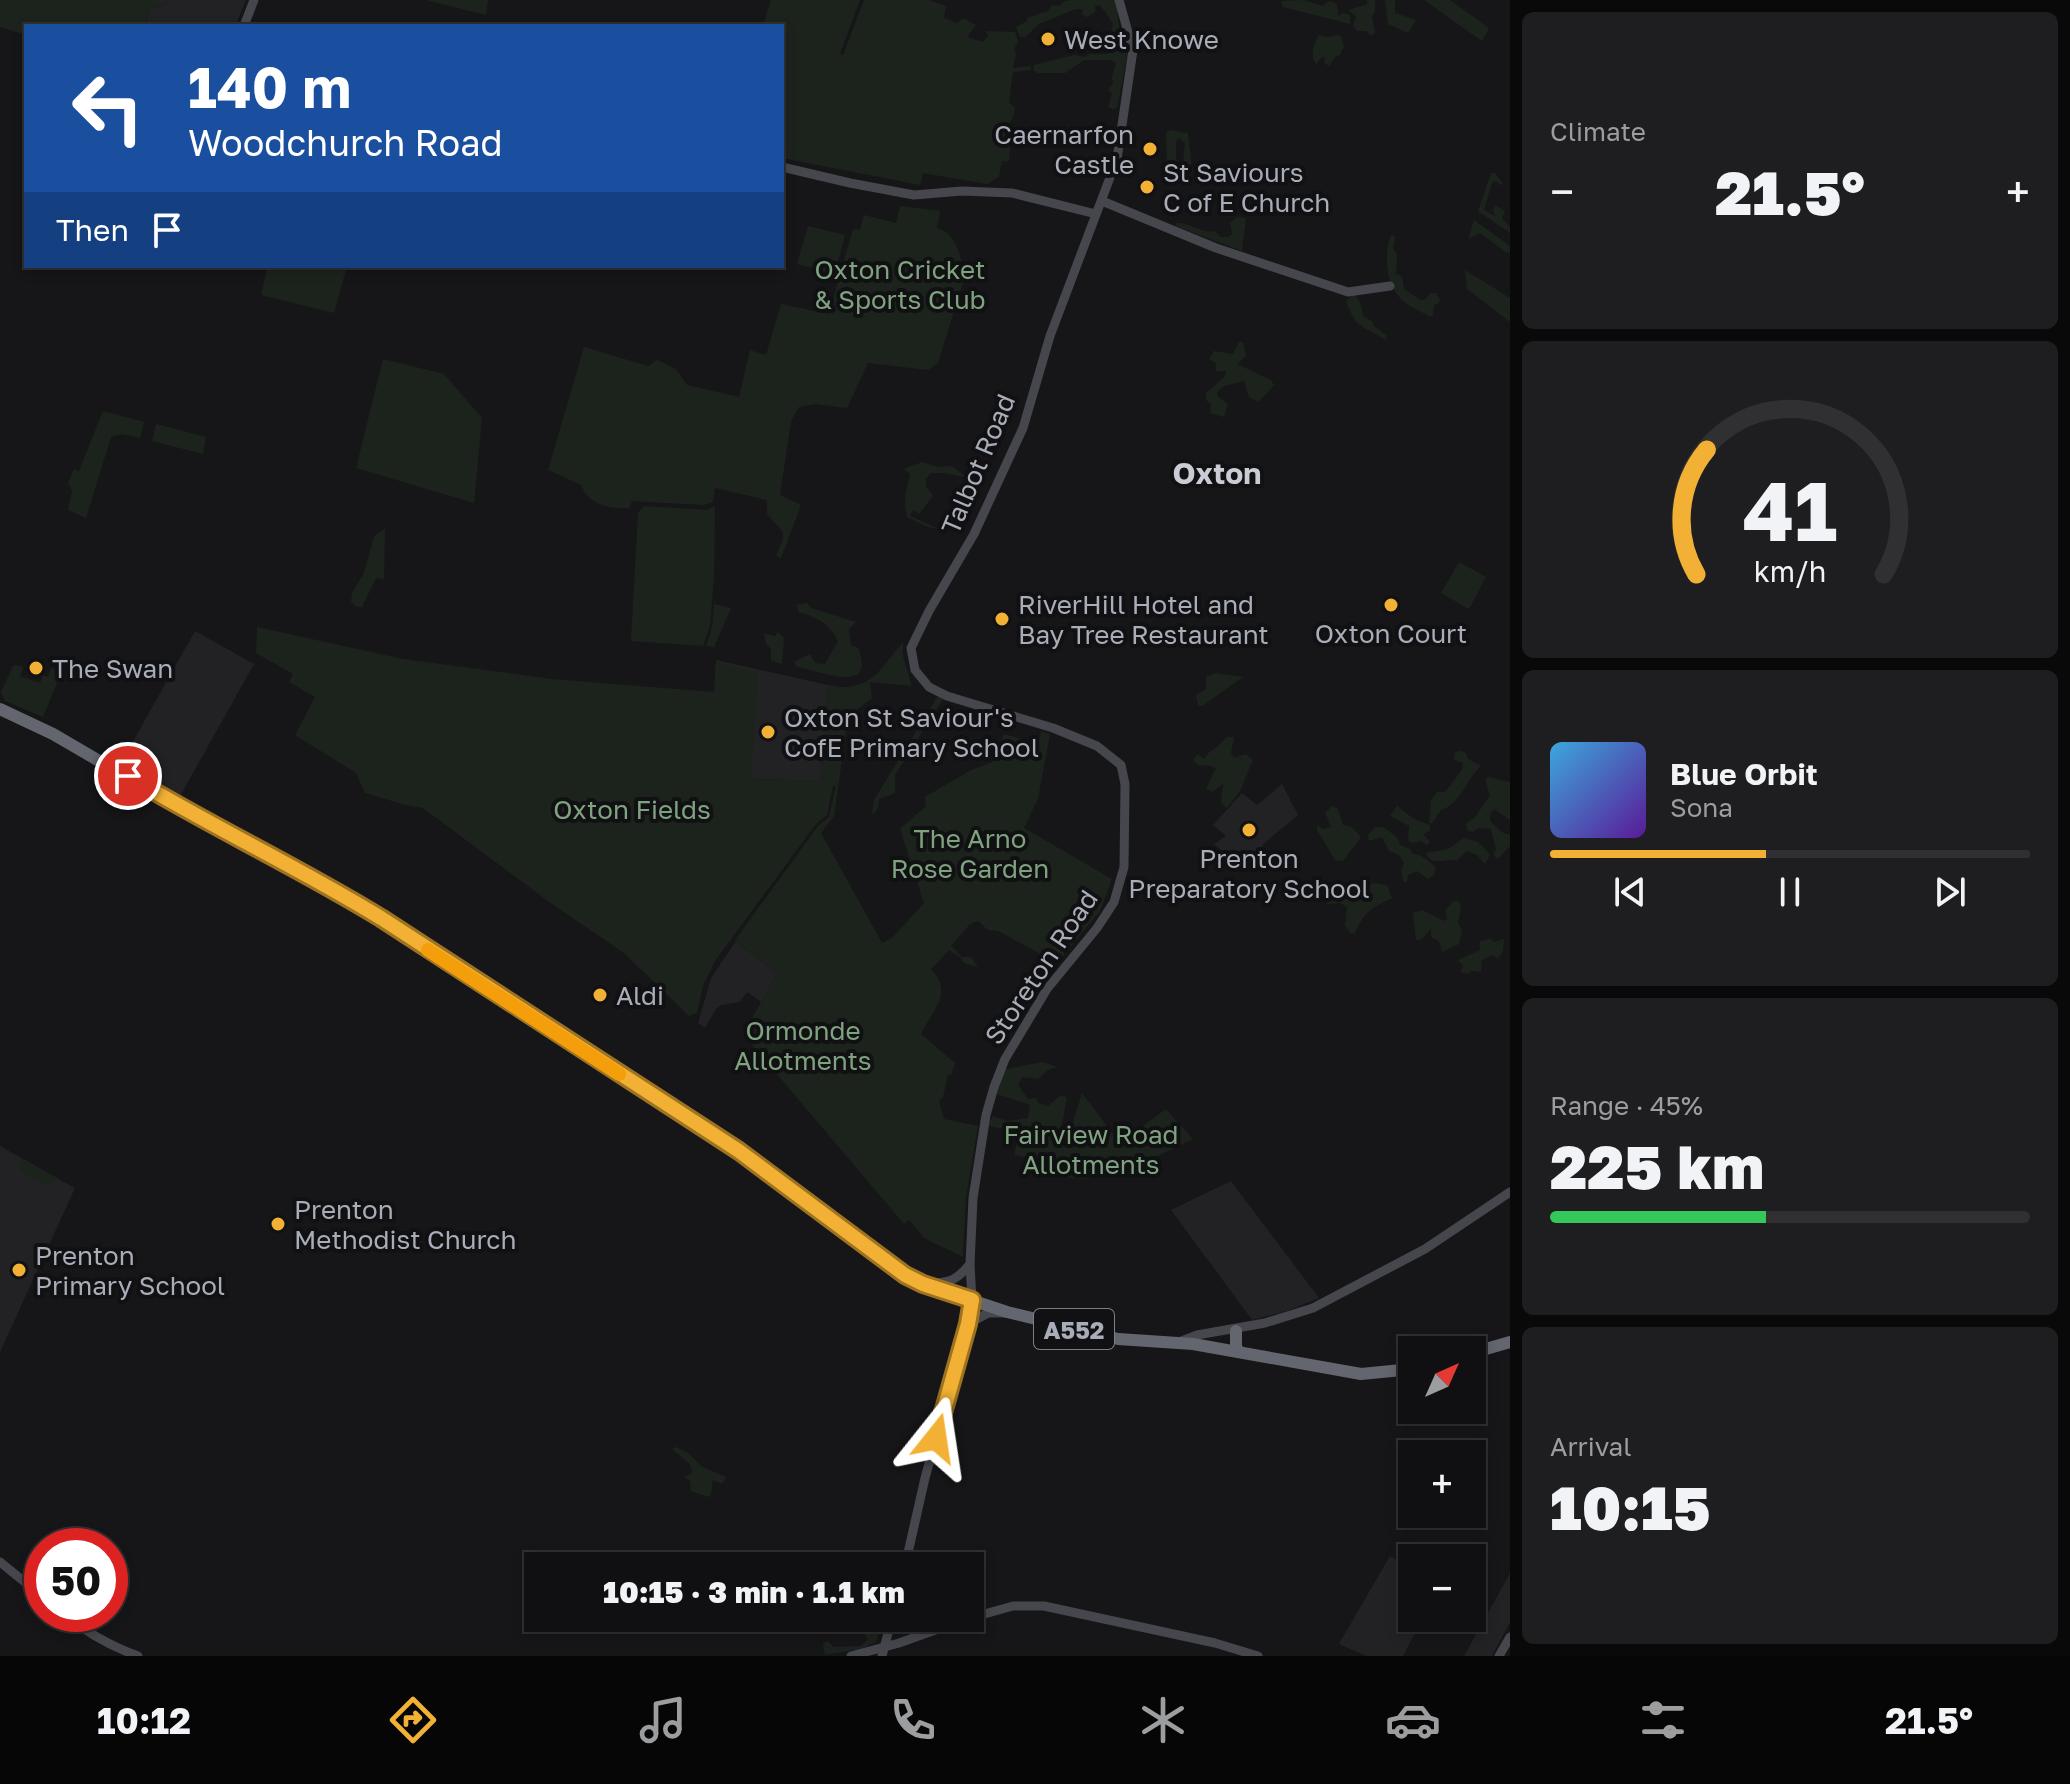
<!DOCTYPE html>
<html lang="en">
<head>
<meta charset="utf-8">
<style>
  :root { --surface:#101012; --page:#1e1e20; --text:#f1f3f6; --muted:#9c9d9f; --line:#303032; --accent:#f2b134 }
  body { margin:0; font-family:"Golos Text",sans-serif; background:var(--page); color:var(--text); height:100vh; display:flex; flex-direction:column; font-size:30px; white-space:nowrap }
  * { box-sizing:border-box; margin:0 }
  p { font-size:26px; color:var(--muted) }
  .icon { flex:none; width:44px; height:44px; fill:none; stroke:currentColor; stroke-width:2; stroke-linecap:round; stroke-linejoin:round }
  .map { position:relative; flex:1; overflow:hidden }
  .details { display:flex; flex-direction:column; gap:12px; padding:12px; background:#09090a; width:560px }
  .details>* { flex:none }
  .top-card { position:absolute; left:24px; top:24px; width:760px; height:244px; border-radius:0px; box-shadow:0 4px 12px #0003,0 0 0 2px var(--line); background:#1a4fa0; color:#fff; overflow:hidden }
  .needle { width:52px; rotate:45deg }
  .tools { position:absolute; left:1398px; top:1336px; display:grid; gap:16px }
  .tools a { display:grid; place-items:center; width:88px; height:88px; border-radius:0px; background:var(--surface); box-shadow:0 4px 12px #0003,0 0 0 2px var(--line); font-size:40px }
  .speed { position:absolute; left:24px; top:1528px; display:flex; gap:16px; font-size:40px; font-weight:700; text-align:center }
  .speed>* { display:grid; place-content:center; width:104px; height:104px; border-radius:50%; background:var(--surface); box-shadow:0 4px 12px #0003,0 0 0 2px var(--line); line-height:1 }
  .speed .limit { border:12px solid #d22; background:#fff; color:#111 }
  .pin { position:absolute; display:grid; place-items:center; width:68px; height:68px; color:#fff; margin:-34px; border:4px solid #fff; border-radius:50%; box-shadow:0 2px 8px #0007 }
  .me { position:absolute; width:88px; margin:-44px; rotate:15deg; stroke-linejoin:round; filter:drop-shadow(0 0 6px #0008) }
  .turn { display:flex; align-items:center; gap:28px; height:168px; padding:0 32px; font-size:36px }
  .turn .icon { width:104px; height:104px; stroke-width:2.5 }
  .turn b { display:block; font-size:56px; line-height:68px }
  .then { display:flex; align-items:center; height:76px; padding:0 32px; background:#0003; gap:16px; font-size:30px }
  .big { font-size:60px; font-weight:800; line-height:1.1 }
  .details .card { flex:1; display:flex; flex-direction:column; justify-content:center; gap:12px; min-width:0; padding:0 28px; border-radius:12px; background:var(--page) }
  .details .dial { align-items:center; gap:0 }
  .dial svg { height:208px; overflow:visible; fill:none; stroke:var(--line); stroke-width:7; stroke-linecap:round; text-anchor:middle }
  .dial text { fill:var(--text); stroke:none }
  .song { display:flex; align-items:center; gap:24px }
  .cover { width:96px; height:96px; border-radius:12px; background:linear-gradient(135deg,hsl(200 70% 55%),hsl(270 70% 35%)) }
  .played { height:8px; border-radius:4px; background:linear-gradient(90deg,var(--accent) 45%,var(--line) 45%) }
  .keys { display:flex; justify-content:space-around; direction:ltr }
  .heat { display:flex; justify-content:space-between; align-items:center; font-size:44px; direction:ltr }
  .charge { height:12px; border-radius:6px; background:linear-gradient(90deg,#34c759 45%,var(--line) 0) }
  .trip { position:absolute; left:524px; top:1552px; width:460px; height:80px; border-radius:0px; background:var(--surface); box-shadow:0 4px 12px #0003,0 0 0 2px var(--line); font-weight:800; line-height:80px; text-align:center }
  .menu { display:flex; height:128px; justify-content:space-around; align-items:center; background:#060607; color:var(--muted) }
  .menu .icon { width:56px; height:56px }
  .menu .active { color:var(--accent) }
  .menu b { font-size:36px; color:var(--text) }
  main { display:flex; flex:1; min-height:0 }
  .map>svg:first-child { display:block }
  .built { fill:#222225 }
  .green { fill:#1c231d }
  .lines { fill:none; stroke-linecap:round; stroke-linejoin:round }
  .secondary { stroke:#45474d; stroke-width:9 }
  .highway { stroke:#63666e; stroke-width:12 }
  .route-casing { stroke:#9d7322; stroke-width:20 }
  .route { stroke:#f2b134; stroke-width:14 }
  .slow { stroke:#f59e0b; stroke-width:14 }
  .poi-dot { fill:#f2b134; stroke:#111113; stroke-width:3 }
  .labels { text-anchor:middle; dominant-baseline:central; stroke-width:8; stroke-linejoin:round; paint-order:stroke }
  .shield { fill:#111113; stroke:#7b7e86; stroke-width:2 }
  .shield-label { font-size:24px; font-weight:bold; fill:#a8adb8 }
  .poi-label { font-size:26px; fill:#a8adb8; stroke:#111113; text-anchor:start }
  .park-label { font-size:26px; fill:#7fa381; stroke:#111113 }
  .street-label { font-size:26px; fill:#a8adb8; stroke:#111113 }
  .quarter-label { font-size:30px; font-weight:bold; fill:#c9ccd4; stroke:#111113 }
</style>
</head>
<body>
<main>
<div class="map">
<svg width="1510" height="1656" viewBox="0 0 1510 1656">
  <rect width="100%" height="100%" fill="#161618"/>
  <g class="built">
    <path d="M153 0H246L237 22H227V26H145Z"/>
    <path d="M195 631 254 664 179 798 122 761Z"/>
    <path d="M716 660 828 685 820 781 751 779 710 772Z"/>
    <path d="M1282 784 1298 815 1262 845 1268 852 1244 869 1214 844 1226 836 1213 825 1242 793 1257 805Z"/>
    <path d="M736 941 777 974 761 1002 747 992 740 1002 721 1005 716 1009 705 1028 698 1023 711 978Z"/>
    <path d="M0 1146 75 1188 0 1352Z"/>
    <path d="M1231 1181 1319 1298 1287 1311 1252 1320 1171 1210Z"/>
    <path d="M1390 1556 1412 1567V1618H1423L1403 1656H1366L1339 1644Z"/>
    <path d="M1510 1573V1622L1492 1656H1464Z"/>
  </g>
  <g class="green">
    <path d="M0 0H153L158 3 169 0 168 5 150 10 145 24 149 26H26V35L0 27Z"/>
    <path d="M426 0H488L486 15Z"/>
    <path d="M771 0H860L840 54 843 55 864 0H929L946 6 944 18 957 23 963 18 976 25 967 37 983 42 988 36 986 31 1015 32 1018 41 1014 49 1016 55 1013 68 1031 66V70L1013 72 1009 103 1015 107C1014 120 1006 126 1004 139L1010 148 1009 161H1002L999 177 987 184 923 173 920 185 782 158V26H763Z"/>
    <path d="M1071 0H1116L1120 34 1114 36 1111 34 1113 23 1100 5 1095 6V12L1087 17 1082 15 1083 9H1076L1039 24 1025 37H1020L1016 27 1027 21V18L1048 11 1052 5 1059 6 1064 1Z"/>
    <path d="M1304 0 1322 6 1330 1 1337 4 1338 16 1343 13 1350 15V24L1283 7 1281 1Z"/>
    <path d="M1367 0H1375V12L1372 16 1375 32 1372 36 1366 31H1357L1353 25 1356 17 1349 10 1367 4Z"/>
    <path d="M1385 0H1395V13L1416 20 1408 33 1388 24Z"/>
    <path d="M1424 0H1450L1489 28 1482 41Z"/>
    <path d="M1318 35 1327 37 1340 35 1344 46 1340 55 1336 56 1329 66 1324 63 1325 58 1322 57 1316 64C1309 55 1315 43 1318 35Z"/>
    <path d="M1116 41 1128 52 1117 108 1113 109 1108 107 1112 94 1108 90 1113 83 1112 77 1116 63 1111 60H1084L1065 73H1038L1033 70 1034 65 1074 55 1085 57 1089 54H1107V48Z"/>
    <path d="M1170 130 1188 133 1192 170 1183 163 1185 143 1179 138 1176 142V159L1187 176V182L1181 185 1167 163 1166 133Z"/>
    <path d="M1491 173H1495L1503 184 1500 185 1496 181 1492 183 1484 210 1495 216 1493 211 1495 205 1505 211 1502 218 1510 227V233L1478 211Z"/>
    <path d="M900 206 940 211 937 228C954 232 959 251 963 266L967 269 938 363 928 370 868 363 847 408 815 404 799 407 791 421 780 495 801 505 781 558 776 556 783 539V532L767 514V500L715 488 713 502 704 505 632 501 629 508C609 509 589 505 581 485L548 470 584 347 648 366 657 360 676 369 687 385 739 397 750 350 766 355 781 304 829 314 853 229 860 230 864 215 896 223Z"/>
    <path d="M1237 217 1246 218 1242 251 1176 226V223C1190 222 1201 234 1215 231L1220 237H1228L1232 234 1230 223Z"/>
    <path d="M1474 220 1510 246V252L1507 253 1480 233 1468 239Z"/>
    <path d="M808 226 845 235 835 274 797 264Z"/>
    <path d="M1391 235 1395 236 1393 248 1397 254 1396 274 1402 276 1404 289 1420 300 1426 299 1430 293H1436L1440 300 1438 304 1434 305 1433 315 1430 317C1421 311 1408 306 1401 299 1385 283 1384 254 1391 235Z"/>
    <path d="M268 266H347L334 313 261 295Z"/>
    <path d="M1465 270 1510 298V322L1467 289Z"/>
    <path d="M1354 294 1359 300 1364 317 1372 321 1374 326 1386 335V340C1363 326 1356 329 1346 301Z"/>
    <path d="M1239 342H1243L1246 356 1237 364 1271 380 1274 385 1259 402 1249 397 1244 381 1224 386 1217 392V396L1228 404 1224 417 1210 413 1211 404 1206 400V393L1224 377 1226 371H1216V363L1209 359 1214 351 1233 354Z"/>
    <path d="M383 359 444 374 482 418 474 503 356 468Z"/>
    <path d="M103 411 144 422 140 438 122 434 111 437 86 518 68 510 72 491 68 483 74 469 79 471Z"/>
    <path d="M156 424 206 437 203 454 152 441Z"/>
    <path d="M922 462 938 467 952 466 966 477 943 473H931L926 479V486L933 496 919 514 913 510 910 516 939 529 928 527 907 517C903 500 906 491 910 474L904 469Z"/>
    <path d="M644 506 707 510 715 506 714 577 710 626 703 646 631 641 638 513Z"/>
    <path d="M385 529 384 579 376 578 362 607H357L351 602 352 593 364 573 374 536Z"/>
    <path d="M1459 562 1486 577 1469 609 1441 593Z"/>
    <path d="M807 603 811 608 856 622 849 629 851 645 858 648C877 697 819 670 797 667L794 662 810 654 815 663 825 664 838 641C829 623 818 618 799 612L796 605Z"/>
    <path d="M714 604 731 608 714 647 706 646 712 627Z"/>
    <path d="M257 627 403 659 552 679 714 692 716 662 758 673 751 779 820 781 828 685C870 694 879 670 903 642V656L912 686 870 682 872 698 848 717 834 816 821 833 882 943 892 938 924 903 900 829 926 806 925 797 971 770 993 762 1004 734 1038 744 1041 731 1050 734 1038 799 1024 828 1112 879 1100 911 1057 963 998 931 988 930 978 921 970 924 951 946 962 957H971L978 967 964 963 961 958 949 950 931 969C954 994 933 1008 921 1034L955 1063 951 1075H948L943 1097 939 1101 944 1119 978 1126 966 1198 963 1257 924 1238 909 1220 904 1224 743 1034 777 974 735 940 818 826 829 817 836 786H833L827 815 816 824 715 961 703 986 697 1013 689 1016 624 953 552 904 423 808 409 806 365 793 356 773 295 735 315 697 289 682 293 674 256 653Z"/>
    <path d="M778 632 784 638 782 664 771 661V649L766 644 764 633 775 636Z"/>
    <path d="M16 665 23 667 20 676 40 683 43 675 48 677 51 668 61 673 43 717 5 701 1 692 13 666Z"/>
    <path d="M1215 673 1243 677 1202 706 1198 705 1196 695 1206 689V677Z"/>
    <path d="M938 696 943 699 895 775V793L879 799 878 808 872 815 874 800Z"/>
    <path d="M1227 737H1234L1231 753 1234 758 1246 754 1253 760 1240 791 1227 808 1221 803 1223 784 1212 792 1206 789 1216 768 1208 765 1199 766 1193 760 1198 754 1204 759C1210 749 1221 746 1227 737Z"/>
    <path d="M1460 751 1466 753 1468 759 1481 766C1467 778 1460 805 1441 810L1432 823H1429L1431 800 1437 792H1445L1462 770 1463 763 1454 760 1455 752Z"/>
    <path d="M1488 777 1510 782V820L1494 809 1490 815V821L1501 832 1510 835V846L1498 859 1493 854 1496 849 1491 829 1478 828 1473 832 1468 831 1466 824 1476 816 1490 795 1485 780Z"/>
    <path d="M1332 806 1338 809 1343 825 1352 827 1361 837 1343 861 1335 860 1317 830V825L1323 829 1331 827 1325 813Z"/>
    <path d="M1397 806 1414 819 1430 825V831L1423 834 1430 842 1427 845 1421 841 1412 843 1408 841 1409 826 1390 816Z"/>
    <path d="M1375 827H1383L1397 837 1400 845 1410 849 1412 854C1422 854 1428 861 1436 867L1434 875 1428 879 1417 871 1408 875 1407 883 1403 881 1401 871 1404 863 1399 855 1389 851 1382 837 1369 841 1368 835Z"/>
    <path d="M1464 838 1478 842 1490 855 1485 864 1477 855 1467 851 1456 861C1445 857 1432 868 1426 853L1448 849Z"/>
    <path d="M1372 883 1387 885 1392 898C1371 909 1366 909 1355 933H1350L1345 925 1347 907 1340 903 1328 904 1321 894 1334 885 1332 896 1339 899 1343 893 1352 890 1358 900Z"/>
    <path d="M1454 901H1459L1461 907 1458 923 1462 930 1459 944 1442 952 1439 941 1431 937V929L1422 939 1416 940 1413 913 1422 910 1444 921 1447 919 1445 910Z"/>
    <path d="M1491 939 1494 942 1504 939 1503 951 1498 959 1492 955 1482 960 1481 972 1472 971 1467 974 1461 972 1463 966 1458 960 1480 950V941Z"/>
    <path d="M1043 1062 1057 1067 1048 1070 1038 1079 1022 1077 1018 1085 1028 1099 1036 1098 1038 1103 1048 1106 1060 1096 1067 1097 1061 1130 1034 1132 992 1127 988 1125 993 1116 1007 1121 1028 1118 1030 1105 997 1094 999 1079 1006 1069Z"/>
    <path d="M1082 1093 1120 1143 1166 1109 1193 1139 1135 1167 1084 1179 1037 1175 1039 1159 1014 1155 1019 1133 1069 1135Z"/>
    <path d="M21 1160 56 1177 55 1182 48 1185 28 1176 17 1167Z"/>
    <path d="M676 1447 688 1453 702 1467 726 1477 722 1484 713 1480 711 1494 708 1497 691 1491 690 1481 685 1477 692 1473 690 1464 672 1449Z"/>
    <path d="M879 1618H884L876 1642 861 1649 825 1655 823 1644 827 1641 834 1647 861 1646 868 1639 863 1632 865 1629 873 1633Z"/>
  </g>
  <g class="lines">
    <g class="secondary">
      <path d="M244 26 254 0"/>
      <path d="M782 167 850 183 914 195 962 191 1012 193 1096 214"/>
      <path d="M1102 201 1216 248 1348 292 1390 286"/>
      <path d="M930 1283C950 1283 957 1280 970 1264"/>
      <path d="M968 1324 988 1313H1004"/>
      <path d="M1179 1342 1197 1335 1265 1323 1313 1308 1425 1249 1510 1192"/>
      <path d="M0 1562 42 1596"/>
      <path d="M905 1566 925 1478 968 1324 972 1300 970 1264 973 1198 986 1115 994 1087 1005 1059 1047 989 1097 928 1114 902 1124 867 1125 784 1121 765 1097 746 1053 728 947 696 929 687 915 670 911 648 929 611 974 534 1023 428 1050 336 1117 159 1133 50 1119 0"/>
      <path d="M64 1614C87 1633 110 1646 138 1656"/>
      <path d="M970 1618 1013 1606H1044L1215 1643 1258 1656"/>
      <path d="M851 1656 899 1643 969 1618"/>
      <path d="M882 1656 892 1618"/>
      <path d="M1499 1656 1510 1637"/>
    </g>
    <g class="highway">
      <path d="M0 709 53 734 190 814 321 882 383 919 739 1151 889 1265 923 1284 1007 1312 1118 1339 1193 1344 1361 1374 1412 1369"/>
      <path d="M1236 1331V1347L1239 1352"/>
      <path d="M1472 1353 1510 1342"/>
    </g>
  </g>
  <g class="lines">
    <g class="route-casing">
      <path id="route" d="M128 776C210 826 298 867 381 918L739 1151 905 1275 923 1284 972 1300 968 1324 936 1438"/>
    </g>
    <use href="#route" class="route"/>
    <path class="slow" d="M428 950 619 1074"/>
  </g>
  <g class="poi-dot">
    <circle cx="1048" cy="39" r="8"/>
    <circle cx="1150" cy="149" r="8"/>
    <circle cx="1147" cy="187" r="8"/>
    <circle cx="1391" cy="605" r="8"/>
    <circle cx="1002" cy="619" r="8"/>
    <circle cx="36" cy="668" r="8"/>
    <circle cx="768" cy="732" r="8"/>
    <circle cx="1249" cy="830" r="8"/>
    <circle cx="600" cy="995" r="8"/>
    <circle cx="278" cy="1224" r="8"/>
    <circle cx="19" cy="1270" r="8"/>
  </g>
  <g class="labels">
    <rect class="shield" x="1034" y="1309" width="80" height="40" rx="6"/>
    <g class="shield-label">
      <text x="1074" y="1329">A552</text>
    </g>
    <g class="poi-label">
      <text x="1064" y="39">West Knowe</text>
      <text x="1134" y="134" text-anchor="end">Caernarfon<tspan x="1134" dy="30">Castle</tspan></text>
      <text x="1163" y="172">St Saviours<tspan x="1163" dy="30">C of E Church</tspan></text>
      <text x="1018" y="604">RiverHill Hotel and<tspan x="1018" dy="30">Bay Tree Restaurant</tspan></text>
      <text x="1391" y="633" text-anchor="middle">Oxton Court</text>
      <text x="52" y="668">The Swan</text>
      <text x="784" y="717">Oxton St Saviour's<tspan x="784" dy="30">CofE Primary School</tspan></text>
      <text x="1249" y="858" text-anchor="middle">Prenton<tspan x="1249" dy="30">Preparatory School</tspan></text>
      <text x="616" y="995">Aldi</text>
      <text x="294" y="1209">Prenton<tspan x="294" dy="30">Methodist Church</tspan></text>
      <text x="35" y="1255">Prenton<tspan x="35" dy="30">Primary School</tspan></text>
    </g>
    <g class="park-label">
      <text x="900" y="269">Oxton Cricket<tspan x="900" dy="30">&amp; Sports Club</tspan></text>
      <text x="632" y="809">Oxton Fields</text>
      <text x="970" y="838">The Arno<tspan x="970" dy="30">Rose Garden</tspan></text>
      <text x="803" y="1030">Ormonde<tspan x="803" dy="30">Allotments</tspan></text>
      <text x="1091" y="1134">Fairview Road<tspan x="1091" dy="30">Allotments</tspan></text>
    </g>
    <g class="street-label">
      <text transform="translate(978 464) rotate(-67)">Talbot Road</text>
      <text transform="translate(1041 967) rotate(-56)">Storeton Road</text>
    </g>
    <g class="quarter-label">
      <text x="1217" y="473">Oxton</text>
    </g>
  </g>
</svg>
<div class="tools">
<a><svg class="needle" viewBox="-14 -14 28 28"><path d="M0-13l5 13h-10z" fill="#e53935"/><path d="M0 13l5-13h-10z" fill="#9c9d9f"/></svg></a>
<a>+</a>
<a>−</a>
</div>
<div class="speed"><div class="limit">50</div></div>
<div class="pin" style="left:128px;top:776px;background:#d93025"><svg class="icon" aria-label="arrive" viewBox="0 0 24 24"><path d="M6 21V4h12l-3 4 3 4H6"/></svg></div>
<svg class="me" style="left:936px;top:1438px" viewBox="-20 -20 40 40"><path d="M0-17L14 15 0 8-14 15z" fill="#f2b134" stroke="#fff" stroke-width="4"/></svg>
<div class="trip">10:15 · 3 min · 1.1 km</div>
<div class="top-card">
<div class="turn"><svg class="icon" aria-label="left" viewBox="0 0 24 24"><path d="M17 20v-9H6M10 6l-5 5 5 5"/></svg><div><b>140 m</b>Woodchurch Road</div></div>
<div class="then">Then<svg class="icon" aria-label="arrive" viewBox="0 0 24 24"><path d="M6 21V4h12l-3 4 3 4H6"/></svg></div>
</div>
</div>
<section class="details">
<div class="card"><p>Climate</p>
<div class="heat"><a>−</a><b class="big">21.5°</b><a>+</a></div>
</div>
<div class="card dial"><svg viewBox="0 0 100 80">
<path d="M14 69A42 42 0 1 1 86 69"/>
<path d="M14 69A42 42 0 0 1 18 21" stroke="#f2b134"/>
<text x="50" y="56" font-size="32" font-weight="700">41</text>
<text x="50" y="72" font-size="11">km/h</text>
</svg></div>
<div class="card">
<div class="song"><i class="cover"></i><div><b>Blue Orbit</b><p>Sona</p></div></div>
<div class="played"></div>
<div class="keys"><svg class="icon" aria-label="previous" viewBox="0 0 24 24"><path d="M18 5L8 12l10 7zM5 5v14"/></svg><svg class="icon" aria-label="pause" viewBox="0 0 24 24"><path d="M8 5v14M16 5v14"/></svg><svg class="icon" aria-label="next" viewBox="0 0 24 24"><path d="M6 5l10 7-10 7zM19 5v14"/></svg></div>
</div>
<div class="card"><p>Range · 45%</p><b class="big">225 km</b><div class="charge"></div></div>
<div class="card"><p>Arrival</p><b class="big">10:15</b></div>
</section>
</main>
<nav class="menu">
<b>10:12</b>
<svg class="icon active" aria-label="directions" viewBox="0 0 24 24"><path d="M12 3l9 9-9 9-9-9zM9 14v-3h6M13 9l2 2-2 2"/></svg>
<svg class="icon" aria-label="music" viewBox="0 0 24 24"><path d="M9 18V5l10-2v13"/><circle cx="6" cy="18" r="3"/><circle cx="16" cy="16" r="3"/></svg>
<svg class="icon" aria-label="phone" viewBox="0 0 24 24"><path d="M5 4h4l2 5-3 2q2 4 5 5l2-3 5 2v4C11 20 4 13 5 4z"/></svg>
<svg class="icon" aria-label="climate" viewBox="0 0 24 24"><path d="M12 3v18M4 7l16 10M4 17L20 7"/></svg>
<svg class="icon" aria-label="car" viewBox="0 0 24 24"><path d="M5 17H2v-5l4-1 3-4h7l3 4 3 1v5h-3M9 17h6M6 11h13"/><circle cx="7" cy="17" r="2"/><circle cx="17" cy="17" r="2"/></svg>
<svg class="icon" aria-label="filters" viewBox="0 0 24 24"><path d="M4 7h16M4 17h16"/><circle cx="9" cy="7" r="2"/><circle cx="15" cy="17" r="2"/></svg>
<b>21.5°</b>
</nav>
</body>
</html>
